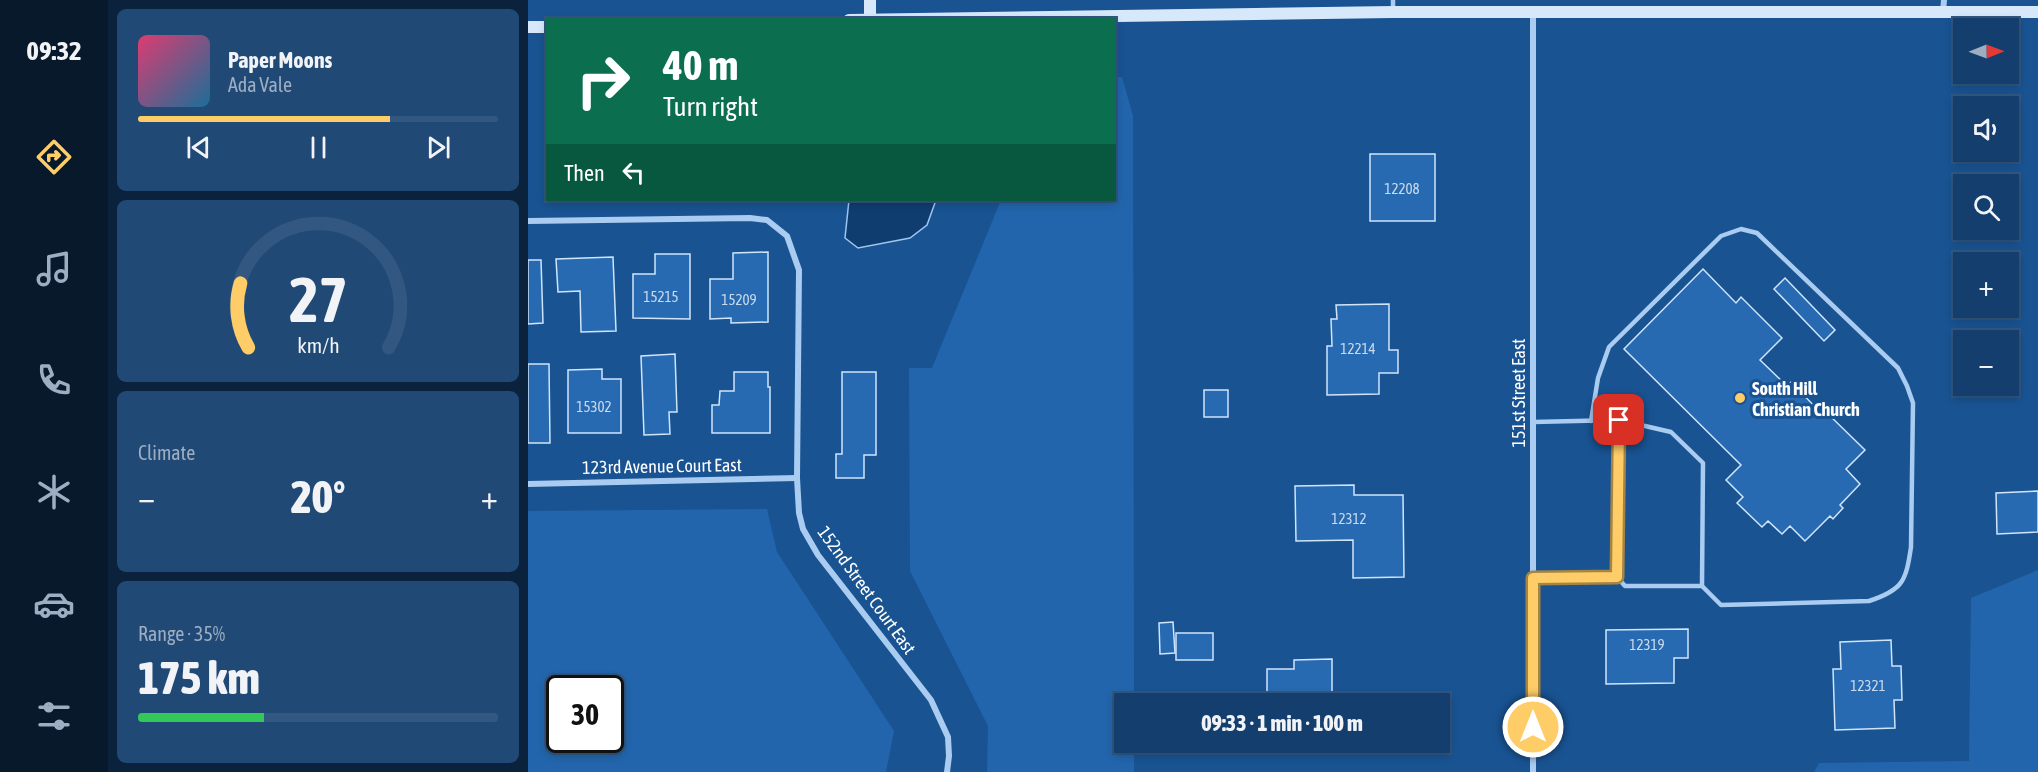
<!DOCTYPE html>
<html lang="en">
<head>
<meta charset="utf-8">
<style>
  :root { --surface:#133e6e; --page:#204976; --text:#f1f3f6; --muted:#9daec2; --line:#325781; --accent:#ffcd67 }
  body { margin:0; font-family:"Asap Condensed",sans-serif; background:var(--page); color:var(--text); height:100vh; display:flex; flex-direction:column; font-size:22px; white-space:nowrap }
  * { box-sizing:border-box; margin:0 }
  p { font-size:20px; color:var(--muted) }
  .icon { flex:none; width:33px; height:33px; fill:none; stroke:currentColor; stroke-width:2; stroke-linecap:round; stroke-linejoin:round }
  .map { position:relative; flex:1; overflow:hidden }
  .details { display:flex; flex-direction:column; gap:9px; padding:9px; background:#0a223c; width:420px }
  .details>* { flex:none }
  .banner { position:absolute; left:18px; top:18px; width:570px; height:183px; border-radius:0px; box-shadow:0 3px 9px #0003,0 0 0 2px var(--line); background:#0b6e4f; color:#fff; overflow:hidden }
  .needle { width:39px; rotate:89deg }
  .controls { position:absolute; left:1425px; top:18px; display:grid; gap:12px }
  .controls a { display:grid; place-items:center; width:66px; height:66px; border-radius:0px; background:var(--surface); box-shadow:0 3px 9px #0003,0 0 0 2px var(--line); font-size:30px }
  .speed { position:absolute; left:18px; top:675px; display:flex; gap:12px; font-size:30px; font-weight:700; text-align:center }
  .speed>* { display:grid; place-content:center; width:78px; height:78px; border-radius:50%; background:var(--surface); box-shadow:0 3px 9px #0003,0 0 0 2px var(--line); line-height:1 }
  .speed .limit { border:3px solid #111; border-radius:9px; background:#fff; color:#111 }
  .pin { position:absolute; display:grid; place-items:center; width:51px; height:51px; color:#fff; margin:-26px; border-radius:12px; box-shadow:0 3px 9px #0006 }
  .me { position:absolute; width:66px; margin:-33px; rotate:0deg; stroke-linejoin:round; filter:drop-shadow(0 0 4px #0008) }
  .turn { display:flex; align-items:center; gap:21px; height:126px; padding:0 18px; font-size:27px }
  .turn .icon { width:78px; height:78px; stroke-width:2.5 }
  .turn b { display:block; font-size:42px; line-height:51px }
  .then { display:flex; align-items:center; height:57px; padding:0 18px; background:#0003; gap:12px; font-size:22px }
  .big { font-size:45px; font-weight:800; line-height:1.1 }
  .details .widget { flex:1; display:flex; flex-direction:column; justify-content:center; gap:9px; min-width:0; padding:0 21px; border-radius:9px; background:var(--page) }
  .details .dial { align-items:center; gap:0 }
  .dial svg { height:156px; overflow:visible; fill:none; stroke:var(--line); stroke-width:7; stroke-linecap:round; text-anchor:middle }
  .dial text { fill:var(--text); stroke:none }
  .song { display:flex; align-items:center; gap:18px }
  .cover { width:72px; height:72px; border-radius:9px; background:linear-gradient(135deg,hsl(340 70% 55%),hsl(200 70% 35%)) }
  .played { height:6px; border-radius:3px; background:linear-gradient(90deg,var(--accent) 70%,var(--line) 70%) }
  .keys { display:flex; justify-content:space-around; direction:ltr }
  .heat { display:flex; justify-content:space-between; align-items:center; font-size:33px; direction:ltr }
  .charge { height:9px; border-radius:4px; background:linear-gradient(90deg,#34c759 35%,var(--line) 0) }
  .trip { position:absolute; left:586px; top:693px; width:336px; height:60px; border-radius:0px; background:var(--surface); box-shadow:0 3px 9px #0003,0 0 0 2px var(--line); font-weight:800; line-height:60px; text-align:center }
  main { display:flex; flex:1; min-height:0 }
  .menu { display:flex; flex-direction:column; width:108px; justify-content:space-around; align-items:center; background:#08192c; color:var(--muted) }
  .menu .icon { width:42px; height:42px }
  .menu .current { color:var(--accent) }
  .menu b { font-size:27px; color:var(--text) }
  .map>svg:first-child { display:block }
  .green { fill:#2265ac; fill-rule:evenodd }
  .water { fill:#103d70; stroke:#9cc7f2; stroke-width:1.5 }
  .building { fill:#286ab1; stroke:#cfe5fb; stroke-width:1.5 }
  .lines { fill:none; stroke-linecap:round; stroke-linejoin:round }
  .service { stroke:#a9ccf0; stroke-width:4.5 }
  .minor { stroke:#a9ccf0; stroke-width:6 }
  .secondary { stroke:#d7e8fb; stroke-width:12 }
  .route-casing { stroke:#a68543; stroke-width:15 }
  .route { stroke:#ffcd67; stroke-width:10 }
  .poi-dot { fill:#ffcd67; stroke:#195392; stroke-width:2 }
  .labels { text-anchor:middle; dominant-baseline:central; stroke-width:6; stroke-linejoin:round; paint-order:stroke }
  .number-label { font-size:15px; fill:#c9daec }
  .poi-label { font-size:18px; font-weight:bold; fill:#fff; stroke:#195392; text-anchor:start }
  .street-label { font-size:18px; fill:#fff; stroke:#195392 }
</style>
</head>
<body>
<main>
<nav class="menu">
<b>09:32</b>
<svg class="icon current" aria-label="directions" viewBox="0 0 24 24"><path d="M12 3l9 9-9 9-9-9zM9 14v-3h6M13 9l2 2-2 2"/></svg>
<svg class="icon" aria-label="music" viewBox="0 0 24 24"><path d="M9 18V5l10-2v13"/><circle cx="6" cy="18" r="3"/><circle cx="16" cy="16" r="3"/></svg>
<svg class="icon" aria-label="phone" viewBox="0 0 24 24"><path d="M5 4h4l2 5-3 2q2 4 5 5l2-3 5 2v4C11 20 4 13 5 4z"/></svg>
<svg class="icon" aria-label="climate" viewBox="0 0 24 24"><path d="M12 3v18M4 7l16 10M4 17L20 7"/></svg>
<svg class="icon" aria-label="car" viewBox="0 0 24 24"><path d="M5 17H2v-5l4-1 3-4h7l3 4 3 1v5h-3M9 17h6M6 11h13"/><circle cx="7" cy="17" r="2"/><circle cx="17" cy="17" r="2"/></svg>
<svg class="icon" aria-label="filters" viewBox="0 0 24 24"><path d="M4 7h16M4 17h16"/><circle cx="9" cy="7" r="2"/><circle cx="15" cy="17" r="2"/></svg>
</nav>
<section class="details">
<div class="widget">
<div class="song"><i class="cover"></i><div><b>Paper Moons</b><p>Ada Vale</p></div></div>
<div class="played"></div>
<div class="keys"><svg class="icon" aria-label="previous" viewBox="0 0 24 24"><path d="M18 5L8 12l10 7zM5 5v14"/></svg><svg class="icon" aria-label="pause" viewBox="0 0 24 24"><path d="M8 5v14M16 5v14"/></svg><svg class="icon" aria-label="next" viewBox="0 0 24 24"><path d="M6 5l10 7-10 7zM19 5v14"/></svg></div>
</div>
<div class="widget dial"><svg viewBox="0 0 100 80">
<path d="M14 69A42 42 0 1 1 86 69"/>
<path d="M14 69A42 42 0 0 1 10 36" stroke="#ffcd67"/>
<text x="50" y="56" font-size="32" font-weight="700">27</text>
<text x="50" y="72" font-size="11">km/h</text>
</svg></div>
<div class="widget"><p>Climate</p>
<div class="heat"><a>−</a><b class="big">20°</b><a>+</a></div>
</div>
<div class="widget"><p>Range · 35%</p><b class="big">175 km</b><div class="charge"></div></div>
</section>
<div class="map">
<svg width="1510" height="772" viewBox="0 0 1510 772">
  <rect width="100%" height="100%" fill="#195392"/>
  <g class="green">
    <path d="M587 77H594L605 116 606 703 597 704V742L606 743V772H459L460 726 382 571 381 368H404L473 200H586Z"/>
    <path d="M239 509 249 552 366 731 358 772H0V511ZM32 688H82V740H32Z"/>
    <path d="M1510 570V772H1286L1291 763 1441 761 1443 598Z"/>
  </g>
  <path class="water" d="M321 200H408L399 225 382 238 330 248 317 238Z"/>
  <g class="building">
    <rect x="842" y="154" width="65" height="67"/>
    <path d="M240 252V322L203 323V318L182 319V279H205V253Z"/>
    <path d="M127 254H162V319L105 318V274H127Z"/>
    <path d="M85 257 88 331 53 332 52 291 30 292 28 259Z"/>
    <path d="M0 260H13L15 323 0 324Z"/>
    <path d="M1175 269 1208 303 1213 297 1254 338 1232 360 1259 386 1263 382 1294 414 1297 411 1337 450 1318 469 1332 484 1312 505 1315 508 1305 519 1302 516 1277 541 1262 526 1254 534 1240 521 1234 527 1209 503 1215 497 1198 480 1213 465 1096 349Z"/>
    <path d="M1257 278 1307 330 1296 341 1246 289Z"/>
    <path d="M861 304V350H870V373H851V394L799 395V346H804L803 319H809L808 305Z"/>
    <path d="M147 354 149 412H141L142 434 116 435 113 356Z"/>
    <path d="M0 364H21L22 443H0Z"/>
    <path d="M74 369V379H93V433H40V370Z"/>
    <path d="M206 372H240V387H242V433H184V405H191L192 391H206Z"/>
    <path d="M314 372H348V455H336V478H308V454H314Z"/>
    <rect x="676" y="390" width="24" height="27"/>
    <path d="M826 485V495H875L876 577 825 578V540L768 541 767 486Z"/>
    <path d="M1510 491V532L1469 534 1468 493Z"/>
    <path d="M645 622 647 653 632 654 631 623Z"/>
    <path d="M1160 629V658H1146V683L1078 684V630Z"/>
    <rect x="648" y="633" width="37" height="27"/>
    <path d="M1363 640 1364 666H1373L1374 700H1366L1367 728 1307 730 1305 669H1313L1312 642Z"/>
    <path d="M804 659V704H739V669H766V660Z"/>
  </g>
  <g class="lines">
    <g class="service">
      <path d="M865 12V0"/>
      <path d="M1063 421 1070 378 1081 347 1193 236 1213 229 1229 233 1370 368 1379 386 1385 403 1383 547C1378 581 1375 590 1341 601L1193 605 1174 586H1097L1089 577 1091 420"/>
      <path d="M1005 422 1091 420 1143 432 1175 463 1174 586"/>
      <path d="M1005 578 1089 577"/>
    </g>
    <g class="minor">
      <path d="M1415 12 1416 0"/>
      <path d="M0 221 222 218 239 220 259 236 271 270 269 478 271 513 275 529 290 555 403 700 420 737 421 756 419 772"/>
      <path d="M0 484 269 478"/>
      <path d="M1005 772V13"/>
    </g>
    <g class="secondary">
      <path d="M342 0V19"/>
      <path d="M321 20 865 12H1510"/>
      <path d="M0 27H20"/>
    </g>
  </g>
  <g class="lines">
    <g class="route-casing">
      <path id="route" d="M1005 727V578L1089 577 1091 420"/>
    </g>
    <use href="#route" class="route"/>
  </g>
  <circle class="poi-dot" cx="1212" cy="398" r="6"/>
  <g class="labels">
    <g class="number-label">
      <text x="874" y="188">12208</text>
      <text x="133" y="296">15215</text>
      <text x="211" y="299">15209</text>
      <text x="830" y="348">12214</text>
      <text x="66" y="406">15302</text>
      <text x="821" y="518">12312</text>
      <text x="1119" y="644">12319</text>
      <text x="1340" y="685">12321</text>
    </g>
    <g class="poi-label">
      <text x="1224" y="388">South Hill<tspan x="1224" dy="21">Christian Church</tspan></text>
    </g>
    <g class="street-label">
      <text transform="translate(990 393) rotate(-90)">151st Street East</text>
      <text transform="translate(134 466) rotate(-1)">123rd Avenue Court East</text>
      <text transform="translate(339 590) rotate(54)">152nd Street Court East</text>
    </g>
  </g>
</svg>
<div class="controls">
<a><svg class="needle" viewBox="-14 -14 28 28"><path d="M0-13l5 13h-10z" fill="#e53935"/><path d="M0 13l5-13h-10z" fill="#9daec2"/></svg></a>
<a><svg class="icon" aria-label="sound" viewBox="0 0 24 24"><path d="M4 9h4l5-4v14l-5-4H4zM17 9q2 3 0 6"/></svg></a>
<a><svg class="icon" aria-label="search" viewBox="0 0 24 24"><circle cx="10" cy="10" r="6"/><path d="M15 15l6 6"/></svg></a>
<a>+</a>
<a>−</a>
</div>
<div class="speed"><div class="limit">30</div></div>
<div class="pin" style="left:1091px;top:420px;background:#d93025"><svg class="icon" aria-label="arrive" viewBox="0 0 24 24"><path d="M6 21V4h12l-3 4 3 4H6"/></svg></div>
<svg class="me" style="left:1005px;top:727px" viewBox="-20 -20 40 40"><circle r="17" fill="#ffcd67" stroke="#fff" stroke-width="3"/><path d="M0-11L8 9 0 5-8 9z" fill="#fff"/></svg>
<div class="trip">09:33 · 1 min · 100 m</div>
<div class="banner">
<div class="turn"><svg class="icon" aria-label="right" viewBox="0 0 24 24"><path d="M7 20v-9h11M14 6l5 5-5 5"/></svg><div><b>40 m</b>Turn right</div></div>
<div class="then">Then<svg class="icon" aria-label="left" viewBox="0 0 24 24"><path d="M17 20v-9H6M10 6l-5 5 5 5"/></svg></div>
</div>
</div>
</main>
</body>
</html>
